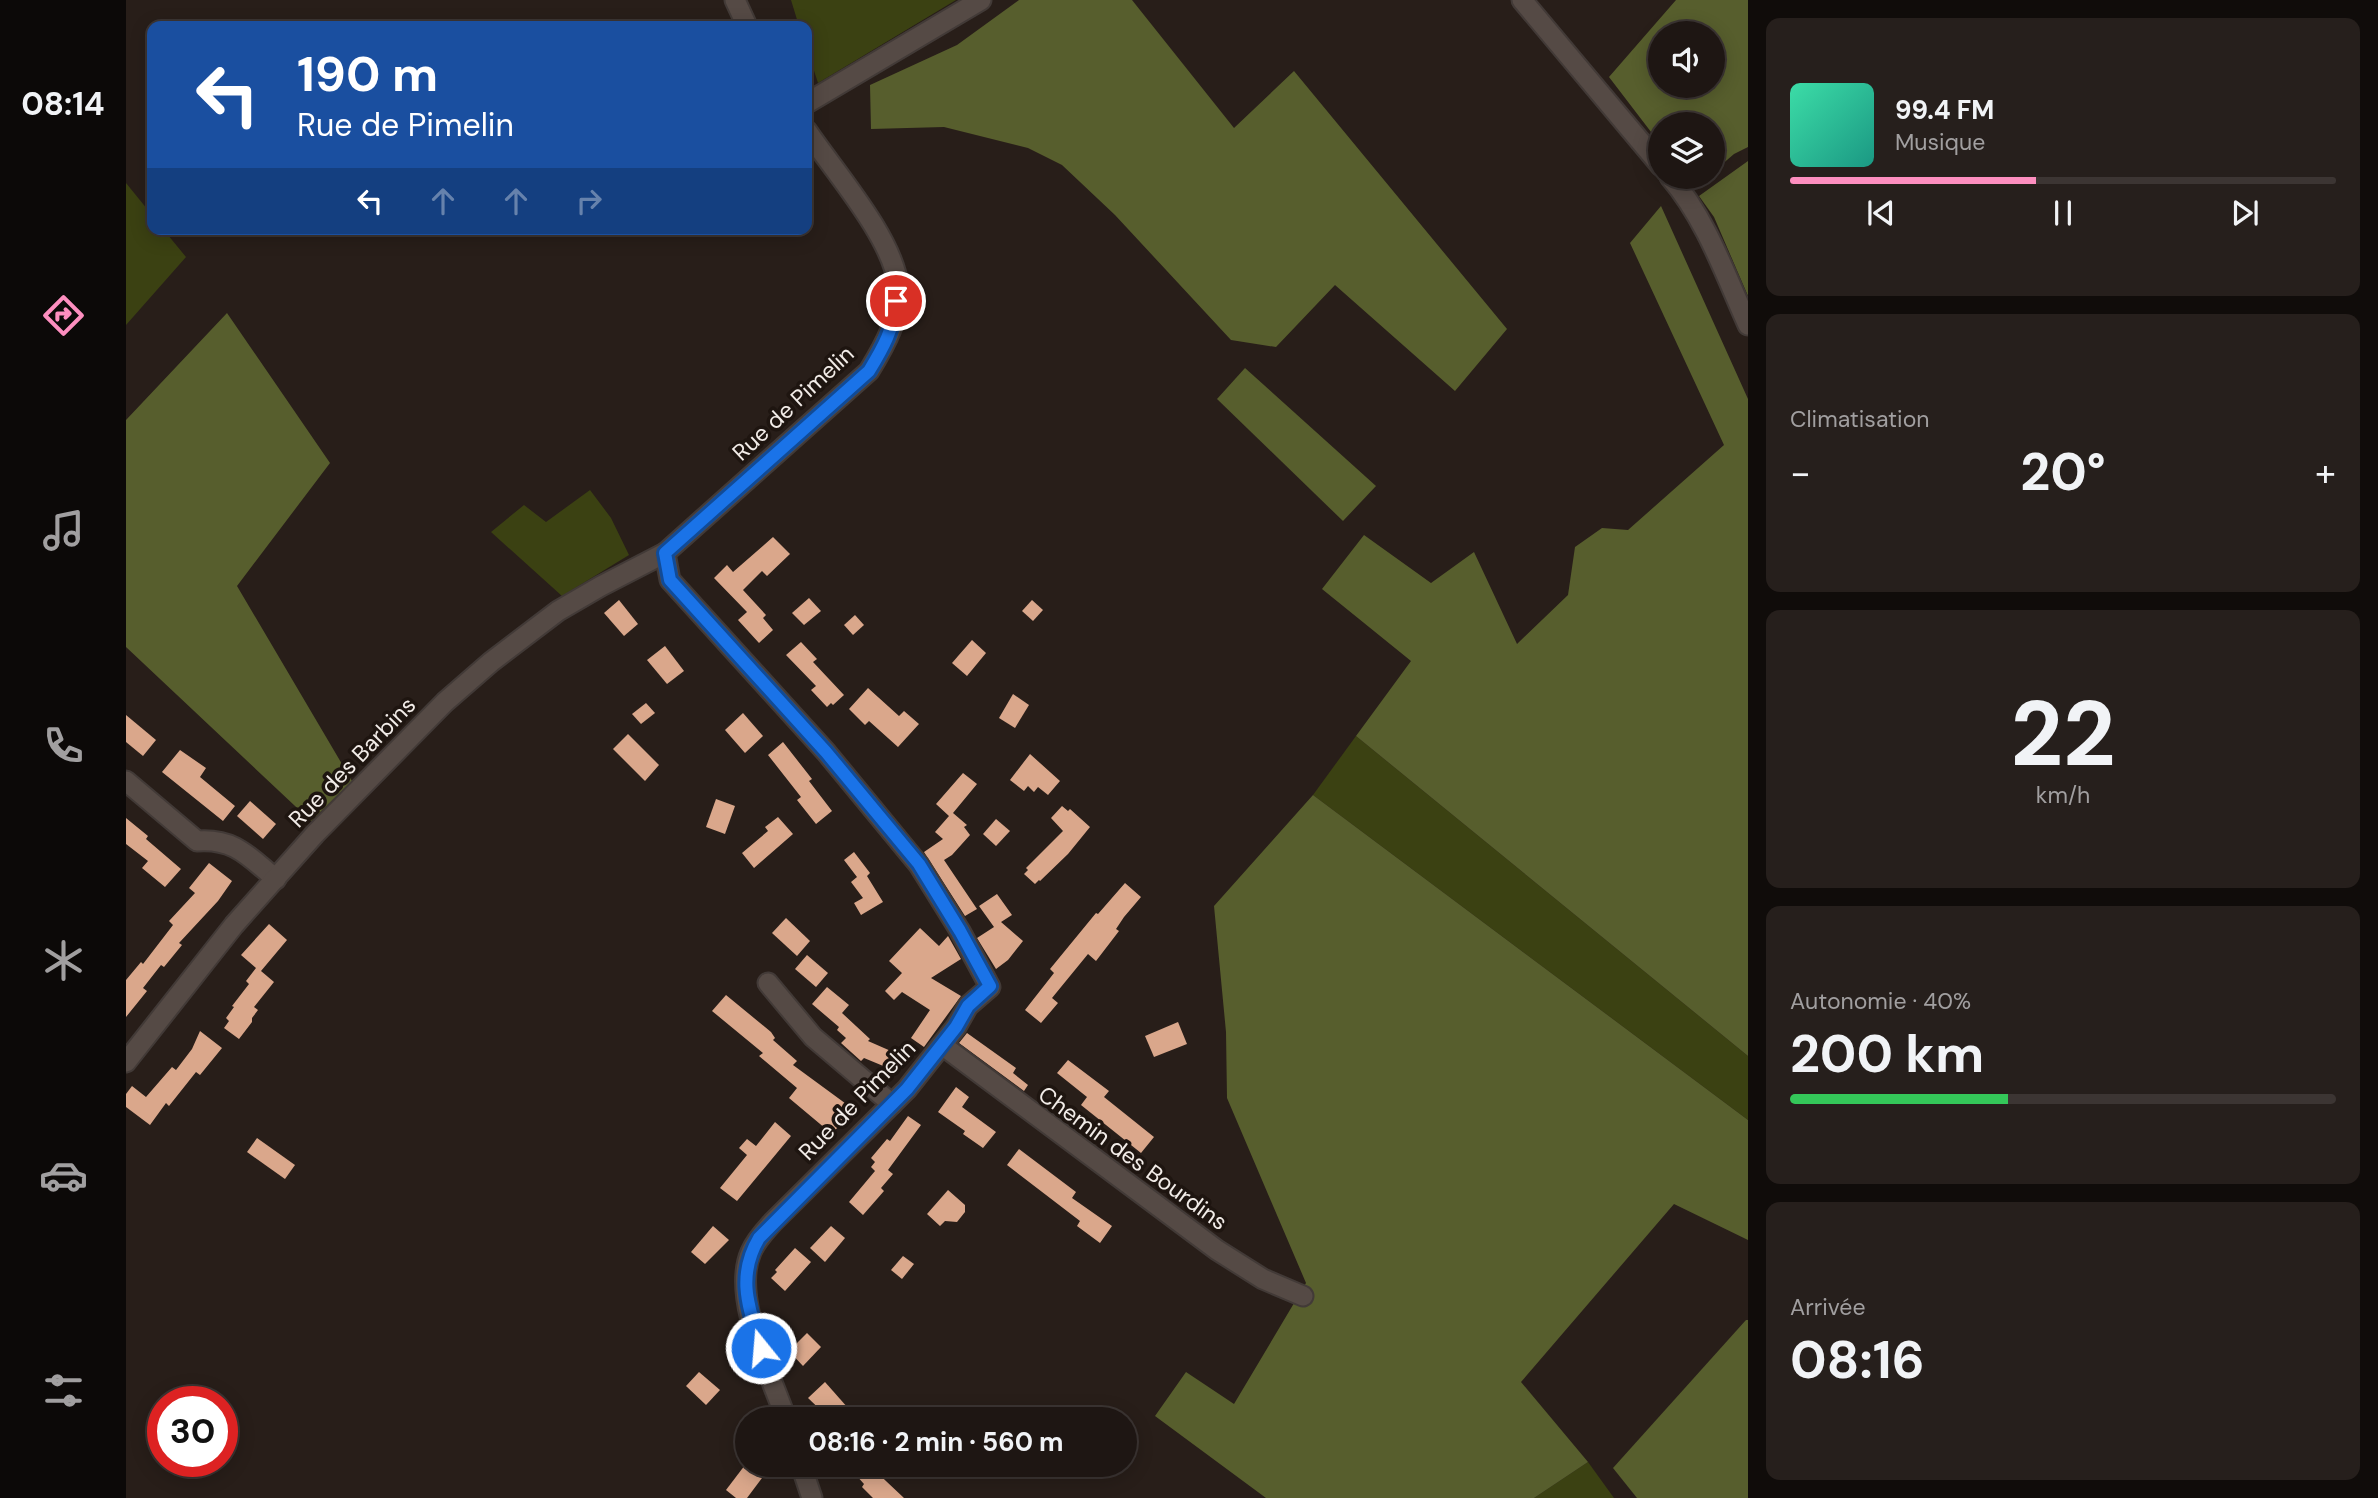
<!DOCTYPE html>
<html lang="fr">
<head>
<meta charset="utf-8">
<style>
  :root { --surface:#1e1613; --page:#261f1c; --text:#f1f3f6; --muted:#a19fa0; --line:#3c3533; --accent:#fd8ebf }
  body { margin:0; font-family:"DM Sans",sans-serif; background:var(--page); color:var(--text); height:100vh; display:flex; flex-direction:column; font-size:26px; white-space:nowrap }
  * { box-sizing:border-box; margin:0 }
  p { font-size:23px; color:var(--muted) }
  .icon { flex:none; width:38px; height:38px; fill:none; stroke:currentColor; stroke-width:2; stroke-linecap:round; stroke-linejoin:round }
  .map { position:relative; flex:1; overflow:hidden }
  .sheet { display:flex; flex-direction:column; gap:18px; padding:18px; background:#100c0a; width:630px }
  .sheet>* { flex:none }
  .banner { position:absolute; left:21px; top:21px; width:665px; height:214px; border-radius:14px; box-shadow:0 4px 18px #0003,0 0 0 2px var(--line); background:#1a4fa0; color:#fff; overflow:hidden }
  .controls { position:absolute; left:1522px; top:21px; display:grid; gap:14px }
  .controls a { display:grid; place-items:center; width:77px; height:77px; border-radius:50%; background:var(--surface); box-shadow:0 4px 18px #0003,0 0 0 2px var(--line); font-size:35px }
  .speed { position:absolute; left:21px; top:1386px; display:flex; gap:14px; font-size:35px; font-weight:700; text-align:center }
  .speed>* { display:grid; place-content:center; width:91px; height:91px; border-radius:50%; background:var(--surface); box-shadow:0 4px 18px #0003,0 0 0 2px var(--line); line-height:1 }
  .speed .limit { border:10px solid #d22; background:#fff; color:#111 }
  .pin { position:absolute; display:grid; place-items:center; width:60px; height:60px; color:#fff; margin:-30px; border:4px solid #fff; border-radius:50%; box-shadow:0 2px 7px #0007 }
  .me { position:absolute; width:77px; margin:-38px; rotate:343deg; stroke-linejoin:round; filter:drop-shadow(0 0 5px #0008) }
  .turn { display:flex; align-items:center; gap:24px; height:147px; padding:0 35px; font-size:32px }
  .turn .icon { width:91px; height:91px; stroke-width:2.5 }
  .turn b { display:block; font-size:49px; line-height:60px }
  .lanes { display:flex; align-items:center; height:66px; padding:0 35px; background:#0003; justify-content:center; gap:35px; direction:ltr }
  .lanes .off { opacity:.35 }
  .big { font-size:52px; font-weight:700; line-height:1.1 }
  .sheet .widget { flex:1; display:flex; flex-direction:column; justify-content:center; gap:10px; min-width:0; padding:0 24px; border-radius:14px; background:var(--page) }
  .sheet .dial { align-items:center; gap:0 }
  .dial b { font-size:91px; line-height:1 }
  .song { display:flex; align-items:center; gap:21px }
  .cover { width:84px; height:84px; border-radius:10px; background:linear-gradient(135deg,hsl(160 70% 55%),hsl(170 70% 35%)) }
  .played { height:7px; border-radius:4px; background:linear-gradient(90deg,var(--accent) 45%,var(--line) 45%) }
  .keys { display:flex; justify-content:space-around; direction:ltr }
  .heat { display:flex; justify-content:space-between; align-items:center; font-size:38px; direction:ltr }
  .charge { height:10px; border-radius:5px; background:linear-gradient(90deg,#34c759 40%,var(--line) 0) }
  .trip { position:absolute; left:609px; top:1407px; width:402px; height:70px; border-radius:35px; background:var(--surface); box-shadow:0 4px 18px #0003,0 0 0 2px var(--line); font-weight:700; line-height:70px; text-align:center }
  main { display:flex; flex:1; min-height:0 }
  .tabs { display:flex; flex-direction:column; width:126px; justify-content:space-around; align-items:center; background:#0c0908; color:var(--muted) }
  .tabs .icon { width:49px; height:49px }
  .tabs .active { color:var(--accent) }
  .tabs b { font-size:32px; color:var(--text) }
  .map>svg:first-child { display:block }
  .green { fill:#3b4112 }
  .forest { fill:#575e2d; fill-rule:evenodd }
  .building { fill:#daa78b }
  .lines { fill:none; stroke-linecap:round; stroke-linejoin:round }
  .minor-casing { stroke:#423a37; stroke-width:23 }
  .minor { stroke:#554a45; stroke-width:19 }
  .route-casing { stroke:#114b97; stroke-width:18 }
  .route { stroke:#1a73e8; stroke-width:12 }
  .labels { text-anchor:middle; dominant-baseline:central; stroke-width:7; stroke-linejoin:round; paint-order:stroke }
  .street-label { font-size:23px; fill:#f2ece8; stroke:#1e1510 }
</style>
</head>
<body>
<main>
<nav class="tabs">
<b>08:14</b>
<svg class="icon active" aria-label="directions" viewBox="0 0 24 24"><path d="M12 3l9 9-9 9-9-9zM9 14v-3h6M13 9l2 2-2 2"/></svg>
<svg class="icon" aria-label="music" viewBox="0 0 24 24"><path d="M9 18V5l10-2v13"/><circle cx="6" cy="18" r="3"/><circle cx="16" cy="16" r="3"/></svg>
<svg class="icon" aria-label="phone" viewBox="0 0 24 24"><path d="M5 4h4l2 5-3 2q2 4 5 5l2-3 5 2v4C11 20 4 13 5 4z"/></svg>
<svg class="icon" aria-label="climate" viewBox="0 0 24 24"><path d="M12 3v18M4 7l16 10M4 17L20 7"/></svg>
<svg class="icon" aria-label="car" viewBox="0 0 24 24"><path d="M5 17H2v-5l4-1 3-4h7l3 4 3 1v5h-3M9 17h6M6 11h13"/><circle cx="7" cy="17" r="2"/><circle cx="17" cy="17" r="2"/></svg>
<svg class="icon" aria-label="filters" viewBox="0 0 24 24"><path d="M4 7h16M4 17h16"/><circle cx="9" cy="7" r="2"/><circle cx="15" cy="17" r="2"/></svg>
</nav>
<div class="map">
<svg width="1622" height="1498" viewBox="0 0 1622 1498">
  <rect width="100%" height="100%" fill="#281e19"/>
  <g class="green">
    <path d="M665 0H830L692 83 681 49V26H673Z"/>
    <path d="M0 183 26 215V229H37L60 257 0 325Z"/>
    <path d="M464 490 485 518 503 555 436 596 365 532 398 505 420 522Z"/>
    <path d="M1230 736 1622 1056V1120L1187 795Z"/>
    <path d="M1462 1462 1488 1498H1408Z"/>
  </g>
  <g class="forest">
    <path d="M893 0H1006L1108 128 1168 71 1381 329 1329 391 1209 285 1150 347 1105 340 989 215 936 165 902 148 818 127 745 129 744 85 831 45Z"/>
    <path d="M1550 0H1622V147L1608 154 1587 172V124H1535V145L1483 77ZM1587 33V86H1535V33Z"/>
    <path d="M1622 161V296L1588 217 1573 196Z"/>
    <path d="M1535 206 1622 399V1056L1230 736 1285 661 1196 589 1238 535 1305 583 1348 552 1391 644 1442 595 1449 547 1476 528 1502 530 1598 445 1504 243Z"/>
    <path d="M101 313 204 463 111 586 226 781 185 821 0 647V420Z"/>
    <path d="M1119 368 1250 486 1217 521 1091 399Z"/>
    <path d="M1187 795 1622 1120V1240L1548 1204 1395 1382 1462 1462 1408 1498H1140L1029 1416 1060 1372 1108 1404 1180 1283 1101 1098 1100 1032 1088 906Z"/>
    <path d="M1620 1320H1622V1498H1511L1487 1468Z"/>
  </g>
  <g class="building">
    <path d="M647 537 664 554 641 576 636 571 617 590 640 615 637 618 647 630 633 643 612 620 621 612 588 578 601 565 607 572Z"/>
    <path d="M683 598 695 611 678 625 666 613Z"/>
    <path d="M493 600 512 624 498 636 478 613Z"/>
    <path d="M906 600 917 610 907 621 896 611Z"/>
    <path d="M729 615 738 625 727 635 718 625Z"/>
    <path d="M846 640 860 653 841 676 826 663Z"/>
    <path d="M675 642 691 659 687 662 718 695 707 705 705 703 701 707 685 690 690 686 660 655Z"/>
    <path d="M539 646 558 671 541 684 521 660Z"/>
    <path d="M742 688 773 716 778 711 793 724 772 747 743 721 739 725 723 709Z"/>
    <path d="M887 694 903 705 889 728 873 718Z"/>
    <path d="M520 703 529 713 515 724 506 714Z"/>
    <path d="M617 713 637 736 619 753 599 730Z"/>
    <path d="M0 715 30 740 17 756 0 742Z"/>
    <path d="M502 734 533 765 519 781 487 749Z"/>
    <path d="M657 742 686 779 683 781 706 811 690 824 671 800 675 797 642 755Z"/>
    <path d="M54 750 80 768 74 777 109 806 97 821 36 772Z"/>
    <path d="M904 754 934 781 922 795 912 787 908 792 902 786 898 791 884 780Z"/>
    <path d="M837 773 851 784 827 813 841 825 838 827 844 835 826 855 818 860 851 909 839 916 798 852 817 839 809 832 823 816 810 804Z"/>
    <path d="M590 799 609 806 599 834 580 827Z"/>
    <path d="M124 801 150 824 137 839 111 816Z"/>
    <path d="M936 806 942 811 944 809 964 827 942 854 914 881 913 880 909 884 898 874 902 870 900 868 937 831 925 818Z"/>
    <path d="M652 817 667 834 628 868 616 853 642 831 639 827Z"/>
    <path d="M0 818 22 836 20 839 55 869 39 887 16 868 22 861 0 844Z"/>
    <path d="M870 819 884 831 870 846 857 834Z"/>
    <path d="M728 852 744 873 741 876 757 902 735 915 728 903 737 898 725 882 731 877 718 860Z"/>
    <path d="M83 863 106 881 92 901 53 943 56 945 38 967 35 965 17 988 21 991 0 1017V980L15 962 17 964 47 925 43 921 69 893 63 888Z"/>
    <path d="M999 883 1015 897 998 917 990 929 993 931 970 961 962 954 926 998 932 1003 915 1023 899 1010 928 973 924 969 970 913 972 914Z"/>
    <path d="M871 894 886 915 875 922 897 941 882 960 870 969 851 938 868 927 853 906Z"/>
    <path d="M660 918 684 941 671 956 646 933Z"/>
    <path d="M143 924 161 940 135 971 148 982 128 1007 132 1010 126 1018V1022L113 1039 98 1028 103 1021 100 1018 108 1007 106 1006 123 984 120 981 130 968 115 955Z"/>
    <path d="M794 928 813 946 822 936 835 959 805 978 835 996 798 1047 785 1038 804 1010 776 992 768 1000 759 991 776 973 763 961Z"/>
    <path d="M681 955 702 973 690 987 669 969Z"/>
    <path d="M701 987 723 1005 716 1013 744 1039 742 1041 774 1055 767 1070 738 1058 735 1061 715 1043 720 1038 711 1030 713 1027 686 1004Z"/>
    <path d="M600 995 645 1032 649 1038 647 1040 671 1061 667 1065 727 1109 706 1134 663 1098 671 1088 633 1056 637 1053 586 1011Z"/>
    <path d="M1052 1022 1061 1044 1028 1057 1019 1036Z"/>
    <path d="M74 1031 96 1048 74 1075 70 1072 43 1106 40 1103 24 1125 0 1107V1094L6 1086 20 1097 46 1067 50 1070 66 1049Z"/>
    <path d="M841 1033 890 1068 887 1073 902 1085 898 1091 833 1043Z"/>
    <path d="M942 1060 983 1091 978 1097 1028 1137 1015 1153 955 1105 961 1097 931 1073Z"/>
    <path d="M830 1087 843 1097 836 1107 870 1132 857 1148 837 1134 839 1131 812 1112Z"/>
    <path d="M782 1116 795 1125 762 1170 767 1174 755 1188 758 1191 737 1215 723 1202 749 1171 745 1167 749 1162 745 1158 761 1139 764 1141Z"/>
    <path d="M649 1122 665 1136 611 1201 594 1188 621 1155 613 1148 621 1139 630 1146Z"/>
    <path d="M131 1138 169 1165 159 1179 121 1152Z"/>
    <path d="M893 1149 950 1192 946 1198 986 1226 974 1243 951 1226 954 1221 881 1165Z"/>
    <path d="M822 1190 839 1205V1212L831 1222 819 1221 814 1226 801 1214Z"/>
    <path d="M587 1226 603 1240 579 1264 565 1252Z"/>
    <path d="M705 1226 719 1238 699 1262 684 1248Z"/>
    <path d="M669 1248 685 1262 659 1291 645 1278 651 1272 649 1270Z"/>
    <path d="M777 1256 788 1264 776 1279 765 1270Z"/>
    <path d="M681 1333 695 1347 677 1366 663 1351Z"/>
    <path d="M573 1372 594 1390 580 1405 560 1386Z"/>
    <path d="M699 1382 722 1408 710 1419H704L682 1398Z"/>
    <path d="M619 1465 636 1478 621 1498H610L600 1490Z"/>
    <path d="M721 1465H743L778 1498H747L736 1487 738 1484Z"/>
  </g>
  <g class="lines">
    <g class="minor-casing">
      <g id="minor">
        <path d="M609 0 621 26"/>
        <path d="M1396 0 1535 166"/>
        <path d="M681 103 855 0"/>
        <path d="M1544 177C1580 219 1599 274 1622 325"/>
        <path d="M0 781 71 841C109 838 123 857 150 879"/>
        <path d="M642 983 687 1037 766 1104"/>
        <path d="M816 1045 1091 1250 1137 1279 1177 1296"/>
        <path d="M0 1062 108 925 189 834 319 702 365 662 432 611 475 586 539 553"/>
        <path d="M660 1419C645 1375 605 1297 625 1252 630 1240 639 1231 647 1222L781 1089 830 1027 842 1006 864 987 834 931 793 865 700 752 544 580 539 553 743 371C759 345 775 317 772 285 767 238 708 171 681 131"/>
        <path d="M675 1465 686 1498"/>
      </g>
    </g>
    <use href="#minor" class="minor"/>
  </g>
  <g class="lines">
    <g class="route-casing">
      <path id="route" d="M635 1348C623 1308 610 1277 633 1238L781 1089 830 1027 842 1006 864 986 834 931 793 864 700 752 544 580 539 553 743 371C757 348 768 329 770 301"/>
    </g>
    <use href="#route" class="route"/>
  </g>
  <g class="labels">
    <g class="street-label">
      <text transform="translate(667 403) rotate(-43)">Rue de Pimelin</text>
      <text transform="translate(226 762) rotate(-46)">Rue des Barbins</text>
      <text transform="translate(731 1100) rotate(-46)">Rue de Pimelin</text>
      <text transform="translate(1007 1158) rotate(36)">Chemin des Bourdins</text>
    </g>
  </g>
</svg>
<div class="controls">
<a><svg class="icon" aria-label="sound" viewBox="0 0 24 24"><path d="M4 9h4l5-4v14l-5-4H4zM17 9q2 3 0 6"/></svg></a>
<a><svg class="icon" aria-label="layers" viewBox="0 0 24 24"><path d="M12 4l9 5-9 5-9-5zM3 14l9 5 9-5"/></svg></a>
</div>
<div class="speed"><div class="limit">30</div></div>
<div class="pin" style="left:770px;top:301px;background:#d93025"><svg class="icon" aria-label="arrive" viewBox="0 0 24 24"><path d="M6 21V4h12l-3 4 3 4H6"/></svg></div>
<svg class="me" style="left:635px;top:1348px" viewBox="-20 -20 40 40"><circle r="17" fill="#1a73e8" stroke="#fff" stroke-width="3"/><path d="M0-11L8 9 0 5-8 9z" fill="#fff"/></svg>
<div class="trip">08:16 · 2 min · 560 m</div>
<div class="banner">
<div class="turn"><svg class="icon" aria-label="left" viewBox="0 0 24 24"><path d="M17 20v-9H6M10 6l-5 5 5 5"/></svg><div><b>190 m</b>Rue de Pimelin</div></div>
<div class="lanes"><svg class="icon" aria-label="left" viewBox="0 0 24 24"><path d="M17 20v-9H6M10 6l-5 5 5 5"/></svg><svg class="icon off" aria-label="ahead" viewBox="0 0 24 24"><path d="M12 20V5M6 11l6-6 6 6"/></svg><svg class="icon off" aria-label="ahead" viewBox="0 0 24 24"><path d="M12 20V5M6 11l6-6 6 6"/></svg><svg class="icon off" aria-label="right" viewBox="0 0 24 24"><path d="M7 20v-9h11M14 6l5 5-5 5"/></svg></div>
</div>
</div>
<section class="sheet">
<div class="widget">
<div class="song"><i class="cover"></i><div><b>99.4 FM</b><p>Musique</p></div></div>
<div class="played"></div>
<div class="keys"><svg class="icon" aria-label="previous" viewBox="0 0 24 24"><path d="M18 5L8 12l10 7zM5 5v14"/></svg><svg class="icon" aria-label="pause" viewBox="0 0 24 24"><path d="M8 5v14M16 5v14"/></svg><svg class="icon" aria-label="next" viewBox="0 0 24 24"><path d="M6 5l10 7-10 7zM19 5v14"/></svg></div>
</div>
<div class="widget"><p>Climatisation</p>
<div class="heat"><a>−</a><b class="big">20°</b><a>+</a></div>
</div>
<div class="widget dial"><b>22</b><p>km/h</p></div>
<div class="widget"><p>Autonomie · 40%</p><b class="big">200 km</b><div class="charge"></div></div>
<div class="widget"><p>Arrivée</p><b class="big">08:16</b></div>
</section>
</main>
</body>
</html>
